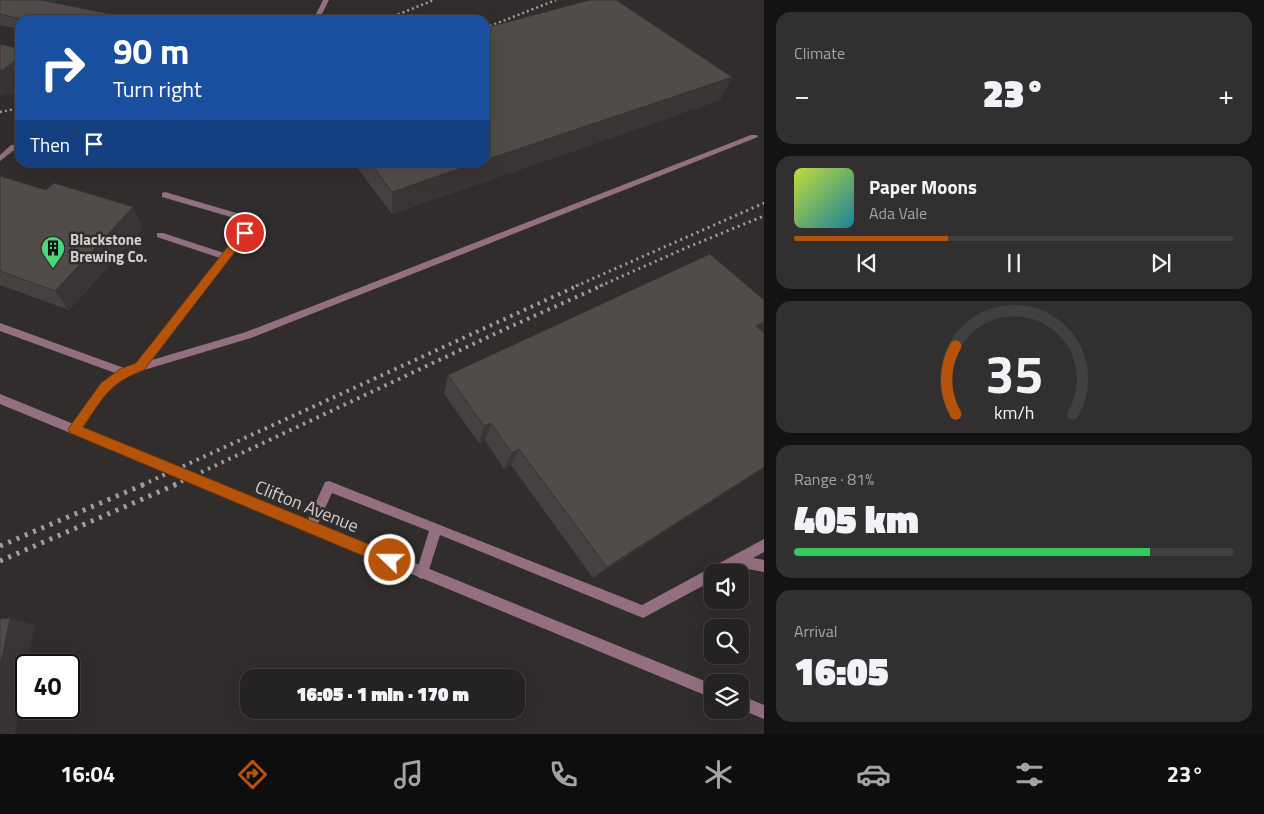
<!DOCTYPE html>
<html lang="en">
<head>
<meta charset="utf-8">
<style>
  :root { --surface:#252222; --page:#312f2f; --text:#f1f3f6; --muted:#a3a4a5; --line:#423f40; --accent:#b45309 }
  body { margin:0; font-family:"Titillium Web",sans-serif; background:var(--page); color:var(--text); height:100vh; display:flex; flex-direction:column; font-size:19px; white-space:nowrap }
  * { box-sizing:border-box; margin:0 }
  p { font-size:16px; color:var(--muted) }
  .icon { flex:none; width:28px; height:28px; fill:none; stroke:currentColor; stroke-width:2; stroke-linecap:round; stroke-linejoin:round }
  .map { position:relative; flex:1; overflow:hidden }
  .details { display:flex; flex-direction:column; gap:12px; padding:12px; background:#141313; width:500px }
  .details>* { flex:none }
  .top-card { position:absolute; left:15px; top:15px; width:475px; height:152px; border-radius:15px; box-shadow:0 5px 20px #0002,0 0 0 1px var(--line); background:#1a4fa0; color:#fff; overflow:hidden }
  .controls { position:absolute; left:704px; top:564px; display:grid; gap:10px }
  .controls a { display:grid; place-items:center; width:45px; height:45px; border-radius:10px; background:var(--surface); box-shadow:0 5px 20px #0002,0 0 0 1px var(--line); font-size:25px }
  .speed { position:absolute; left:15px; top:654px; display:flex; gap:10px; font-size:25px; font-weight:700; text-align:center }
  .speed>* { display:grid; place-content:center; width:65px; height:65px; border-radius:50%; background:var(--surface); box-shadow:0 5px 20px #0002,0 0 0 1px var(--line); line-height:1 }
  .speed .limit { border:2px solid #111; border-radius:8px; background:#fff; color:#111 }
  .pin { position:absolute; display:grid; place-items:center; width:42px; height:42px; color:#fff; margin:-21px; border:2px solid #fff; border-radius:50%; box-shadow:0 1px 5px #0007 }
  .me { position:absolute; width:55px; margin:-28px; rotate:292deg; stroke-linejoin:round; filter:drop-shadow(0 0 4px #0008) }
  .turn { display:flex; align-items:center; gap:18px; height:105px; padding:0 15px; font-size:22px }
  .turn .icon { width:65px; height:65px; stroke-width:2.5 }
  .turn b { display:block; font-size:35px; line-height:42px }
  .then { display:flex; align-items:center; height:48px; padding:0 15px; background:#0003; gap:10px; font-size:19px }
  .big { font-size:38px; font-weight:800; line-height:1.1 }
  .details .tile { flex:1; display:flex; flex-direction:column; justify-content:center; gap:8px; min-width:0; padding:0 18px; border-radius:15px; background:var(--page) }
  .details .dial { align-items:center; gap:0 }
  .dial svg { height:130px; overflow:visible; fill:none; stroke:var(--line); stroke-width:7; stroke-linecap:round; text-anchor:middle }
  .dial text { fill:var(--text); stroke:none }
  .song { display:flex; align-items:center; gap:15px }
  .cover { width:60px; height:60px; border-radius:8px; background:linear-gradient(135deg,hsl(70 70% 55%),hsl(190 70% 35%)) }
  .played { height:5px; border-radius:2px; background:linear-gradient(90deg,var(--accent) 35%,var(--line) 35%) }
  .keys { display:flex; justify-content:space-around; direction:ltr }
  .heat { display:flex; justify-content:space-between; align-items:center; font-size:28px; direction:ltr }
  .charge { height:8px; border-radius:4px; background:linear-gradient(90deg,#34c759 81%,var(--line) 0) }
  .trip { position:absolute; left:240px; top:669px; width:285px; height:50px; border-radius:15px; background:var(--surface); box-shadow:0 5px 20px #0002,0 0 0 1px var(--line); font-weight:800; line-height:50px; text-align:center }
  .tab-bar { display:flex; height:80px; justify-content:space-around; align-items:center; background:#0f0e0e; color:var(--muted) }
  .tab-bar .icon { width:35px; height:35px }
  .tab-bar .selected { color:var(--accent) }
  .tab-bar b { font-size:22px; color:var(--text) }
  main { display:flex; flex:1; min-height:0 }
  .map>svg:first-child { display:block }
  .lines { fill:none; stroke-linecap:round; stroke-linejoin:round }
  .service { fill:#936f80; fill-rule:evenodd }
  .tertiary { fill:#936f80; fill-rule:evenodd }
  .rail-far3 { stroke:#a19d9d; stroke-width:2.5; stroke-dasharray:2 3; stroke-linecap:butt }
  .rail-far2 { stroke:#a19d9d; stroke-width:3; stroke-dasharray:2 4; stroke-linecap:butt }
  .rail-far1 { stroke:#a19d9d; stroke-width:4; stroke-dasharray:2.5 5; stroke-linecap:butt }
  .rail { stroke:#a19d9d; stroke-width:5; stroke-dasharray:3 6; stroke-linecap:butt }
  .wall { fill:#464140 }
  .shaded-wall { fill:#393534 }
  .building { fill:#514c4a; stroke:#393534 }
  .route { fill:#b45309; stroke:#753606 }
  .labels { text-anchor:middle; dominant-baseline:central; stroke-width:5; stroke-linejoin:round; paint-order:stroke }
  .poi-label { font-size:15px; font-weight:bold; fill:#d4d0d0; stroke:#312d2d; text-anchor:start }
  .near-street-label { font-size:18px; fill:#d4d0d0; stroke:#312d2d }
</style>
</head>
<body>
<main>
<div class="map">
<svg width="764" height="734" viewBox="0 0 764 734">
  <rect width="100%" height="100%" fill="#312d2d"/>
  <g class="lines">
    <g class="service">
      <path d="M323 0H329L319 20H313Z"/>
      <path d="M454 15 457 17 456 18 442 20Z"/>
      <path d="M751 135H757L758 137 251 338 127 375 109 390 78 432 74 434 70 432 69 429 70 426 101 384 115 373 0 331V323L124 368 136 364 220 258 157 237V233H163L224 253 248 222 162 197V193L165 192 257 219 258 221 152 360 246 332Z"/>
      <path d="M11 145H17L18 147 0 161V155Z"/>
      <path d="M329 481 642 605 764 539V552L753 558 764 560V572L737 567 727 572H712V581L643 618 440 535 428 573 426 577 422 579 418 577 416 573 429 531 332 493 314 532 310 534 306 532 304 528 306 524 325 482Z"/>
    </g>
    <g class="tertiary">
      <path d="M0 394 712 684V698L0 404Z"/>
      <path d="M740 695 764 705V719L740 709Z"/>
    </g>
    <g class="rail-far3">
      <path d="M384 20 434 0"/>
      <path d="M485 28 556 0"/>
      <path d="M0 112 20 108"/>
    </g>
    <g class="rail-far2">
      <path d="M576 286 764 203"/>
      <path d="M600 286 688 247 764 216"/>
    </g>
    <g class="rail-far1">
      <path d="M142 485 579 285"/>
      <path d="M174 485 503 330 603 285"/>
    </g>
    <g class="rail">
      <path d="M0 546 145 484"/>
      <path d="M0 561 177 484"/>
    </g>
  </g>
  <g class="wall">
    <path d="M0 0H56L53 3 140 20H20V29L0 25Z"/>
    <path d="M732 77 720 100 392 214 353 162H485Z"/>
    <path d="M0 176 143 228 69 310 0 285Z"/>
    <path d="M764 300V330L763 332 764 333V468L593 578 511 465 504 469 485 440 479 443 444 394 448 375Z"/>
  </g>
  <g class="shaded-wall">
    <path d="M36 0H56L41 11Z"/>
    <path d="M20 57V90L16 93 0 96V70Z"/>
    <path d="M732 77 720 100 392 214V192L478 162H485V160Z"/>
    <path d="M133 207 143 228 69 310 55 291Z"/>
    <path d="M764 322V330L760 334 756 326Z"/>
    <path d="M491 423 485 440 479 443 484 426Z"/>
    <path d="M519 449 511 465 504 469 512 453Z"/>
    <path d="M764 467V468L593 578 607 567Z"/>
    <path d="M10 618 35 625 27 665H26V671L15 734H0V667Z"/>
  </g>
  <g class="building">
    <path d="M0 0H40L140 20H25L0 14Z"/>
    <path d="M590 0H616L732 77 485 160V28Z"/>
    <path d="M0 44 20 49V57L3 70H0Z"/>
    <path d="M370 162H478L392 192Z"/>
    <path d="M0 176 46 190 54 183 133 207 55 291 0 271Z"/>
    <path d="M710 254 764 300V322L756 326 764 333V467L607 567 519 449 512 453 491 423 484 426 448 375Z"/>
    <path d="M10 618 0 667V619Z"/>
  </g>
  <path class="route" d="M245 229 248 230V235L144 370C109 383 103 398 83 427L395 555 397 560 395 565 390 567 385 565 70 433 68 429 101 383 120 369 136 363 241 230Z"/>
  <defs>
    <g id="building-pin" transform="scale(1.25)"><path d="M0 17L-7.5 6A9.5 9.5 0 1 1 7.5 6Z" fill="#49d778" stroke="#312d2d"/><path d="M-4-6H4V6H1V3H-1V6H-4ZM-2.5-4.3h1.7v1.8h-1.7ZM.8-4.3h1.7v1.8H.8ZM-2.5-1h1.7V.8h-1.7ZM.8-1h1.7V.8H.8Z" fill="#111"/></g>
  </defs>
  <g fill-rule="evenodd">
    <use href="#building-pin" x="53" y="248"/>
  </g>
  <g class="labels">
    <g class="poi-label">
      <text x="70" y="239">Blackstone<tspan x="70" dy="17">Brewing Co.</tspan></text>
    </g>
    <g class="near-street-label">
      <text transform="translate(307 506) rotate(22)">Clifton Avenue</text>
    </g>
  </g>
</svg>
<div class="controls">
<a><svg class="icon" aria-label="sound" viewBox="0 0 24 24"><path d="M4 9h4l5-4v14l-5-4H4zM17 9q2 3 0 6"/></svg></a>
<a><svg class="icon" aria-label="search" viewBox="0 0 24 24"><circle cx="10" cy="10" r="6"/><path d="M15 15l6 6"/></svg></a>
<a><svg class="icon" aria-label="layers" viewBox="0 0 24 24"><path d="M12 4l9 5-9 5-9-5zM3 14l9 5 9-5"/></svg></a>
</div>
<div class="speed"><div class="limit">40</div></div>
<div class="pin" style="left:245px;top:233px;background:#d93025"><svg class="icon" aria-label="arrive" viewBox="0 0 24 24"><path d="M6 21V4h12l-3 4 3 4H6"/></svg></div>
<svg class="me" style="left:390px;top:560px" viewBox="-20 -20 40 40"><circle r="17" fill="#b45309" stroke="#fff" stroke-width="3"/><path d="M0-11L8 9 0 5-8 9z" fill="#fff"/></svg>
<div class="trip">16:05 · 1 min · 170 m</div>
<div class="top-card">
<div class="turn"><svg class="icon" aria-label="right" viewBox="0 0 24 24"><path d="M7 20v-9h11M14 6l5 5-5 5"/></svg><div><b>90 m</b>Turn right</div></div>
<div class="then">Then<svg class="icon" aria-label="arrive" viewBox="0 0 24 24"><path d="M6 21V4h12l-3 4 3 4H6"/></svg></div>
</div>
</div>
<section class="details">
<div class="tile"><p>Climate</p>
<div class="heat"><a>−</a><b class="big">23°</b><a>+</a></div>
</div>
<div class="tile">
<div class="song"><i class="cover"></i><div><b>Paper Moons</b><p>Ada Vale</p></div></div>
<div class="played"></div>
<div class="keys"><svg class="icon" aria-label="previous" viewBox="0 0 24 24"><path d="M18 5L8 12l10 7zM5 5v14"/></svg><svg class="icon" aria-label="pause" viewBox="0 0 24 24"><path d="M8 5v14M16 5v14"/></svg><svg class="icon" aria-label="next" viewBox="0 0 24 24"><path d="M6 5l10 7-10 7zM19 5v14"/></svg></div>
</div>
<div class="tile dial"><svg viewBox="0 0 100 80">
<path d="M14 69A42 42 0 1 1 86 69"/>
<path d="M14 69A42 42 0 0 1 14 27" stroke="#b45309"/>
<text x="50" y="56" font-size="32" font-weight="700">35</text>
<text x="50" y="72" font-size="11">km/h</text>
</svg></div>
<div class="tile"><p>Range · 81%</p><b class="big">405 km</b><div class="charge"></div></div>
<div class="tile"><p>Arrival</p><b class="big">16:05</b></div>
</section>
</main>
<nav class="tab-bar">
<b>16:04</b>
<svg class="icon selected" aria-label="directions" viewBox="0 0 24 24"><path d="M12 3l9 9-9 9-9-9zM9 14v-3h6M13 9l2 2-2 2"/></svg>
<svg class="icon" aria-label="music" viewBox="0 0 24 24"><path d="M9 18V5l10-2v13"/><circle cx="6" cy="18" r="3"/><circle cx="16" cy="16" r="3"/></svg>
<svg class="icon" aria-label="phone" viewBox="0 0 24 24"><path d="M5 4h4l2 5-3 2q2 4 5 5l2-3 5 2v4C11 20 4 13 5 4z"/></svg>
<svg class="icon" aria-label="climate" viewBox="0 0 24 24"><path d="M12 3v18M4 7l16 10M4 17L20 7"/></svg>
<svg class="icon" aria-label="car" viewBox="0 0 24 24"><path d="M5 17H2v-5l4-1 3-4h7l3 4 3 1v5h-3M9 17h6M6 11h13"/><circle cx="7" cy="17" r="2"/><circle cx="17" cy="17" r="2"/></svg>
<svg class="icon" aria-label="filters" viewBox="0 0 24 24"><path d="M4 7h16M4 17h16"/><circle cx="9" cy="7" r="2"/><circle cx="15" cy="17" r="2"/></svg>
<b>23°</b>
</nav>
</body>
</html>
